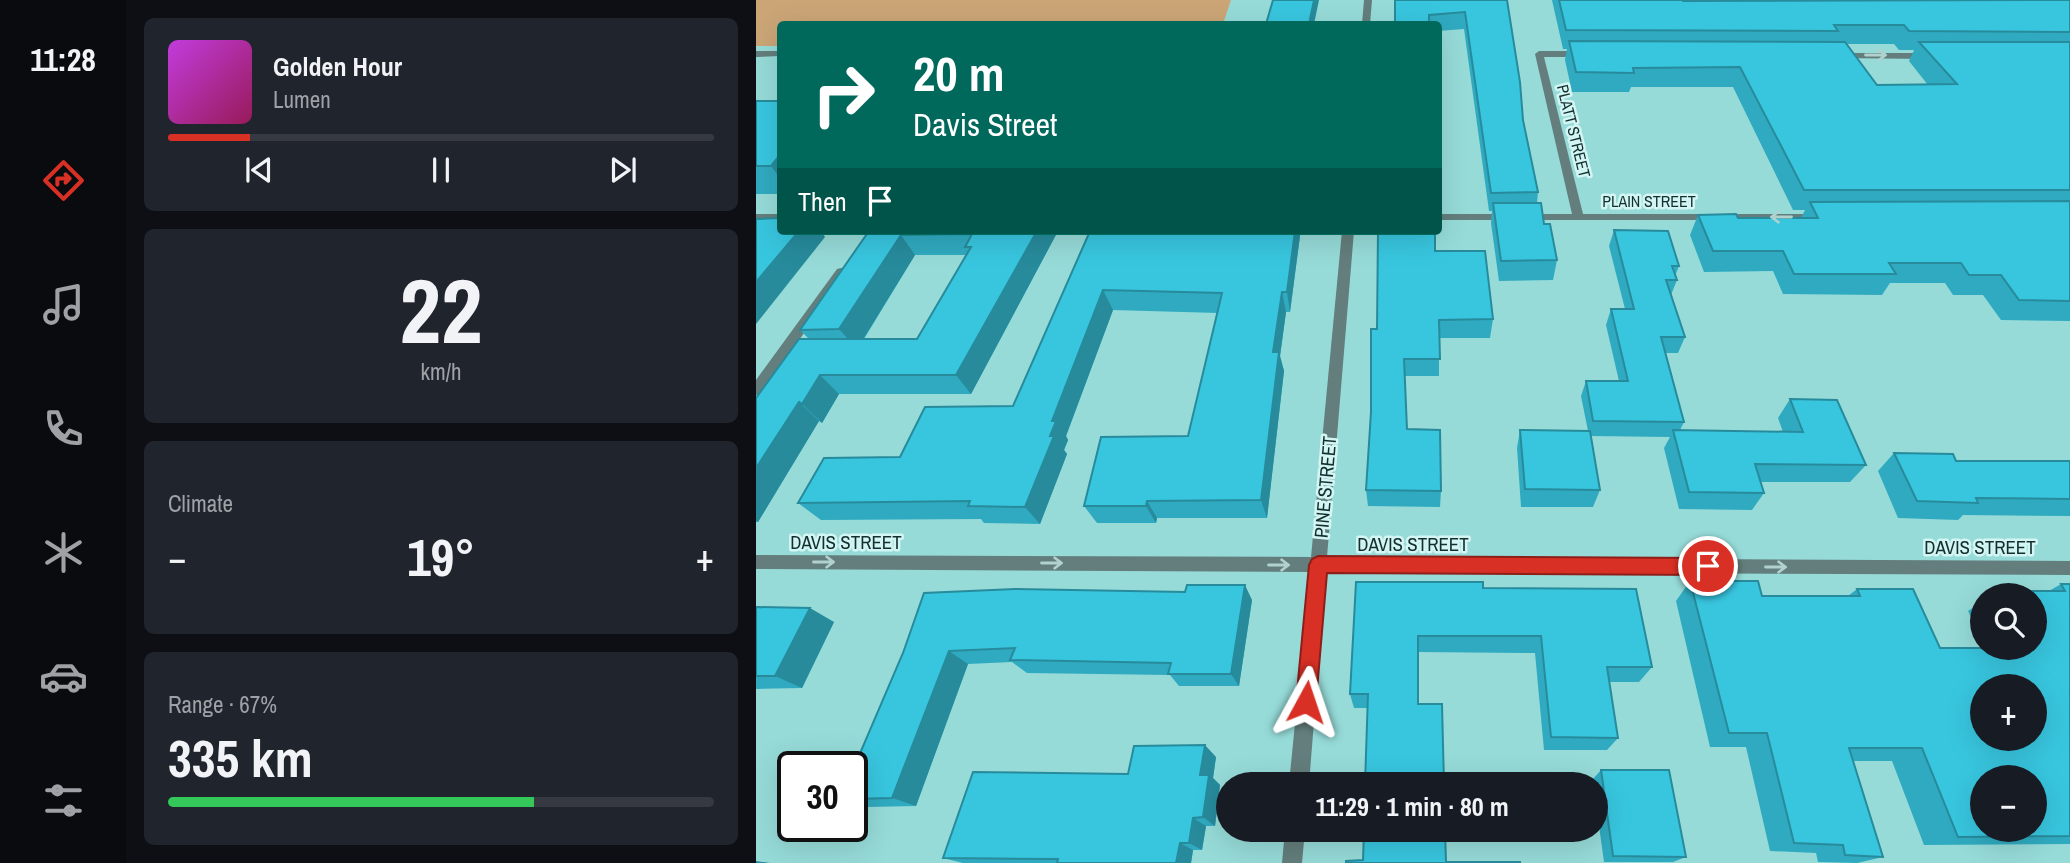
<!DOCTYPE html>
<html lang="en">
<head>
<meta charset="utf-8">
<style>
  :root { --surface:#171b24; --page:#20242c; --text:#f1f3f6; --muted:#9ea1a6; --line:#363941; --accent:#d93025 }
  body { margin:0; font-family:"Archivo Narrow",sans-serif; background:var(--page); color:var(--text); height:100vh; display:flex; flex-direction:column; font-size:26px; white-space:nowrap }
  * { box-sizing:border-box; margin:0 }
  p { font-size:23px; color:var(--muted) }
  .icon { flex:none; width:38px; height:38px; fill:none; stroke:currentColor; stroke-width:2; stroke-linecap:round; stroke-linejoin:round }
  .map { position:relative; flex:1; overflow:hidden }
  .panel { display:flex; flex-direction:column; gap:18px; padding:18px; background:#0d0f14; width:630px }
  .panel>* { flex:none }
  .banner { position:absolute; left:21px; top:21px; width:665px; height:214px; border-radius:7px; box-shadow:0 7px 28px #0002; background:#00695c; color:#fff; overflow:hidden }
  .controls { position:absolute; left:1214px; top:583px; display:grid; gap:14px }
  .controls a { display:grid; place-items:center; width:77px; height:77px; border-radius:50%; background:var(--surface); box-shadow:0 7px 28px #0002; font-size:35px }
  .speed { position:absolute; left:21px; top:751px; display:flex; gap:14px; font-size:35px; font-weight:700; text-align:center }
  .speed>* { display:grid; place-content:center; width:91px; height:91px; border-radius:50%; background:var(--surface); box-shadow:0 7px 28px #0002; line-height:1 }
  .speed .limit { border:4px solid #111; border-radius:10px; background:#fff; color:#111 }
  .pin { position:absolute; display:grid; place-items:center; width:60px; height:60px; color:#fff; margin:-30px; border:4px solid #fff; border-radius:50%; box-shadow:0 2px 7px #0007 }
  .me { position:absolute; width:77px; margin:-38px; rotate:5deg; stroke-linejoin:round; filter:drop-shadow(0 0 5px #0008) }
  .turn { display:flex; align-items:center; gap:24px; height:147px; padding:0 21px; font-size:32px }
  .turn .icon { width:91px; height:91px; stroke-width:2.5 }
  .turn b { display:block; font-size:49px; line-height:60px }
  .then { display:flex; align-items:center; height:66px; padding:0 21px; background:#0003; gap:14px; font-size:26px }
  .big { font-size:52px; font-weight:700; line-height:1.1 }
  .panel .widget { flex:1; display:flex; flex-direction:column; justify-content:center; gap:10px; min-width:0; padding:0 24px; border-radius:10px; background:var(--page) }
  .panel .dial { align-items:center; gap:0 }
  .dial b { font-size:91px; line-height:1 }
  .song { display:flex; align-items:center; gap:21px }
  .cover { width:84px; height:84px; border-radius:10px; background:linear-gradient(135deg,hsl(290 70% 55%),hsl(330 70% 35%)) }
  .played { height:7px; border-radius:4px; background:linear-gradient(90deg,var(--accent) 15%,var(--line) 15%) }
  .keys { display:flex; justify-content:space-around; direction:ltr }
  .heat { display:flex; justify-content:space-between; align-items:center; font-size:38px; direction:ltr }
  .charge { height:10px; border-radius:5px; background:linear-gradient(90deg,#34c759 67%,var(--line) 0) }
  .trip { position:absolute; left:460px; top:772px; width:392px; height:70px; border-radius:35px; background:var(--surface); box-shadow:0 7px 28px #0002; font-weight:700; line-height:70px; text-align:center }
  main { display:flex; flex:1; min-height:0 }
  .tab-bar { display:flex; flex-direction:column; width:126px; justify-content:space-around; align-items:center; background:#090b0e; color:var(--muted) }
  .tab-bar .icon { width:49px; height:49px }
  .tab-bar .selected { color:var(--accent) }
  .tab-bar b { font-size:32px; color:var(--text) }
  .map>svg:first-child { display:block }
  .green { fill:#cba576 }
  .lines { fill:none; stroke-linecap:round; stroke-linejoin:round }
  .street { fill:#637e7c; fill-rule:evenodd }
  .wall { fill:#30aac0; fill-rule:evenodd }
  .shaded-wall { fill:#278b9c }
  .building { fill:#38c6df; stroke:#278b9c; stroke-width:2; fill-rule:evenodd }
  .oneway { stroke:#b1d1cf }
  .route { fill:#d93025; stroke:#8d1f18; stroke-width:2 }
  .labels { text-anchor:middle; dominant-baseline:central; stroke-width:5; stroke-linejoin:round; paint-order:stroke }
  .far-street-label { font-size:16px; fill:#13302f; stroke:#d3f5f3 }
  .street-label { font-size:19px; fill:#13302f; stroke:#d3f5f3 }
</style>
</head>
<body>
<main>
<nav class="tab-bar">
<b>11:28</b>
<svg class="icon selected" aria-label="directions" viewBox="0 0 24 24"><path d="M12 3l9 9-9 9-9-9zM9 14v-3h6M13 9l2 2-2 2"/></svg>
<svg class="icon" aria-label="music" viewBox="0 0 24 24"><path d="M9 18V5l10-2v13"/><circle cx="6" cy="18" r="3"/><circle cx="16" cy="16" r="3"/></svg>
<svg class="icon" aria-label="phone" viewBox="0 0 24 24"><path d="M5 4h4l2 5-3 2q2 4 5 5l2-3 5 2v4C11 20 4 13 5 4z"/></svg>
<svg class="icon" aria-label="climate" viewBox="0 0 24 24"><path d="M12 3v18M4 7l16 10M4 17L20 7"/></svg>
<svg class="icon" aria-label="car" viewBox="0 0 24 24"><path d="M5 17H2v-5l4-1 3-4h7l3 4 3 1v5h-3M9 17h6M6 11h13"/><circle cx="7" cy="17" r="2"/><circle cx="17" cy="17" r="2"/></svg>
<svg class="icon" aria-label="filters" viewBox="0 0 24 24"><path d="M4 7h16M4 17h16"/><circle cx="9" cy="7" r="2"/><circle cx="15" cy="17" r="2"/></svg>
</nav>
<section class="panel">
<div class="widget">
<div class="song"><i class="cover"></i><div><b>Golden Hour</b><p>Lumen</p></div></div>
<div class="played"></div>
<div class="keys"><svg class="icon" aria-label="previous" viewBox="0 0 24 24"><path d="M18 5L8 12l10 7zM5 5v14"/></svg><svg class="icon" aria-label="pause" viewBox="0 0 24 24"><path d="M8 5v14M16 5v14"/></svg><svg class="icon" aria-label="next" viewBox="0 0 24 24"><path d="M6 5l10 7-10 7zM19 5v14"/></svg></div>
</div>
<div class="widget dial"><b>22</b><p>km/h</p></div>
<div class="widget"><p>Climate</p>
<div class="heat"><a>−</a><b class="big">19°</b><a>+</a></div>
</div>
<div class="widget"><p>Range · 67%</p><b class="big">335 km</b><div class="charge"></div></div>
</section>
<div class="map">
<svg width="1314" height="863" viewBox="0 0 1314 863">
  <rect width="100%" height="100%" fill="#96dbd8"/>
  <path class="green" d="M0 0H475L468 21H476L475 24H24V46H0Z"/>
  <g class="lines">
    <g class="street">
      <path d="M608 0H616L614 24H606Z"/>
      <path d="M0 51H24V56L0 57Z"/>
      <path d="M783 51H827L831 54 827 57H788L827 214H1064L1069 217 1064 220H682V214H816L779 54Z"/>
      <path d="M1079 53H1173L1177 56 1173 59 1082 58 1079 57Z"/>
      <rect x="0" y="214" width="24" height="6"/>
      <path d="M586 231H598L571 557 1314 561V575L570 572 553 784H533L554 572 0 569V555L555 557Z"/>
      <path d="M85 268 89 269V275L5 394 0 395V380L81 269Z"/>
      <path d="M529 830H549L546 863H526Z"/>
    </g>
  </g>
  <g class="wall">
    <path d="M639 0H751L767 120 782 192 781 203 801 260 797 280 743 281 735 223 736 211H733L708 29 682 31V24H639Z"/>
    <path d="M796 0H926L927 1 1314 0V321L1245 320 1227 295H1197L1189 283H1134L1126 295 1027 294 1017 271 948 272 934 235 942 215 982 218H1045L1049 210H1037L977 87H875L873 92H816L809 60 811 49H807ZM1091 44H1138L1143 50H1158L1153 61 1172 85H1121Z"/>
    <rect x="0" y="101" width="24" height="93"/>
    <path d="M858 230 923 266 919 276 921 280 915 295 929 337 922 353H910L928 422 924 430 1027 432 1022 418 1034 399 1110 465 1094 482H1005L1008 493 996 510 923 509 908 448 914 437 835 436 844 490 837 507H765L761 448 764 430 832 431 825 396 830 381H863L850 325 855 309H869L853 246Z"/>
    <path d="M113 231H302L215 394H83L66 423 63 421 2 522H0V398L53 339 44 330ZM159 255H210L161 339H108Z"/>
    <path d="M334 231H544V236L534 312H530L524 356 528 371 511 518H401L400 523H341L328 506 432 436 462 313 357 310 310 436 312 440 308 450 311 454 284 524 228 523 225 519 65 520 42 503 257 406Z"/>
    <path d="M679 251 737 319 734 338H683V376H649L651 429 685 491 684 507 612 506 610 490 621 329Z"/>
    <path d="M1138 453 1200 461H1314V516L1207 515 1202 520 1142 518 1122 471Z"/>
    <path d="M934 581 1006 596H1092L1101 589 1184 648H1279V595H1236L1242 591H1293L1305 584H1314V844L1168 845 1136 761H1097L1127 857 1101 863 1062 862 1060 853 1014 851 990 747H954L920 601Z"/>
    <path d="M600 582 727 588 896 667 883 682H853L862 738 851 750H788L779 653 662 652 612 708H598L594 694Z"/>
    <path d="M496 600 483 686H423L414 675 271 673 256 662 212 664 160 806 111 807 96 803V772L147 653Z"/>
    <path d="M1227 601V641L1212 611Z"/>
    <path d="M0 607 78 622 46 688 0 689Z"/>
    <path d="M460 757 457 778 464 785 459 826H450L446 850H437L435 863H207L187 858 372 774Z"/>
    <path d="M845 770 930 857 917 862H848L840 804V784H837V779Z"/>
  </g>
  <g class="shaded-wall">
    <path d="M558 0H563L558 24H553Z"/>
    <path d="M24 155V178L15 166Z"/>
    <path d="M43 231H65L69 237 0 324V282Z"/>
    <path d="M281 231H302L215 394 200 375Z"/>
    <path d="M539 231H544V236L534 312 531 292Z"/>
    <path d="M145 235 159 255 101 349 83 329Z"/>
    <path d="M347 290 357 310 310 436 312 440 308 450 311 454 284 524 269 507 294 436 296 421Z"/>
    <path d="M526 292 530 312 524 356 528 371 511 518 505 500 517 352Z"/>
    <path d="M64 375 83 394 66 423 46 404Z"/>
    <path d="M43 402 63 421 2 522 0 520V468Z"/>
    <path d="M391 501 401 518 400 523 390 506Z"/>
    <path d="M489 585 496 600 483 686 475 674Z"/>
    <path d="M54 608 78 622 46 688 19 676Z"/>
    <path d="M193 651 212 664 160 806 136 798Z"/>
    <path d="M449 745 460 757 457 778 464 785 459 826 447 817 444 775Z"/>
    <path d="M437 818 450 826 446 850 433 843Z"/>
    <path d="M424 843 437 850 435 863H420Z"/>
    <path d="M0 861 14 863H0Z"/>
  </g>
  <g class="building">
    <path d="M517 0H558L553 24H510Z"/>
    <path d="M639 0H751L764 82 767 120 782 192 735 193 709 12 673 15V24H639Z"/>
    <path d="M803 0H926L927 1 1314 0V32L1153 31 1148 25H1078L1082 31 810 30Z"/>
    <path d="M813 41 1089 42 1121 85 1201 84 1163 42H1314V190H1048L984 67 877 68 878 73 820 72Z"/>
    <path d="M0 101H24V155L15 166H0Z"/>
    <path d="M1314 201V301L1263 300 1245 275H1213L1205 263H1133L1140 274H1038L1027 251H957L942 215 980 214 982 218H1062L1054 202Z"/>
    <path d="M737 203H785L788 224H794L801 260 745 261Z"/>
    <path d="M24 218V231H43L0 282V219Z"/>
    <path d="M858 230 912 231 923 266H916L921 280H910L929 337H905L928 422 837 421 830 381H872L855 309H878Z"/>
    <path d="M113 231H281L200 375H64L46 404 43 402 0 468V398L43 339H161L215 247H209L216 234 145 235 83 329 44 330Z"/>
    <path d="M334 231H539L531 292H526L517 352H523L505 500 391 501 390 506H328L345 437 432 436 466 293 347 290 296 421H300L294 436H298L269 507 212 506 214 501 42 503 68 458 144 457 169 407 257 406Z"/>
    <path d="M622 231H679V251H729L737 319 683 320 684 359H648L651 429 684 430 685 491 610 490 615 412V329H621Z"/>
    <path d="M1034 399 1081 400 1110 465 999 464 1008 493 933 492 917 430 1047 432Z"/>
    <path d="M764 430 834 431 844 490 769 489Z"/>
    <path d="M1138 453 1197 454 1200 461H1314V499L1220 498 1222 503 1161 501Z"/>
    <path d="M934 581H1002L1006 596H1104L1101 589H1157L1184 648H1279V595H1244L1242 591H1309L1305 584H1314V836L1202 837 1166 748H1093L1127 857 1089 855 1087 845 1038 843 1011 733H973ZM1227 686H1279V738H1227ZM1227 777H1279V830H1227Z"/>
    <path d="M600 582H727V588L880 589 896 667H851L862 738 795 737 785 636H662V704H686L688 784H609L612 694H594Z"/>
    <path d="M431 585H489L475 674H412L415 663 254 660 259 648 193 651 136 798 96 799V772L147 653 168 593 259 589 429 592Z"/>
    <path d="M0 607 54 608 19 676H0Z"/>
    <path d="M449 745 444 775H453L447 817 437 818 433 843H424L420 863H301L302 859 187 858 217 772 372 774 378 746Z"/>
    <path d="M845 770H913L930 857 857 856Z"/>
    <path d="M608 830H689L690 862H764V863H590V861L607 860Z"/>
  </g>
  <defs><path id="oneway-shaft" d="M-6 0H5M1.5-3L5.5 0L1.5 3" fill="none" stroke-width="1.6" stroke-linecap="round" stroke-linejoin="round" transform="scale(1.75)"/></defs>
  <g class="oneway">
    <use href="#oneway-shaft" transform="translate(1120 55)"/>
    <use href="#oneway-shaft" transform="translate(1025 217) rotate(180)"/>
    <use href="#oneway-shaft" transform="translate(68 562)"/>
    <use href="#oneway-shaft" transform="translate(296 563)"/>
    <use href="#oneway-shaft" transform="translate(523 565)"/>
    <use href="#oneway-shaft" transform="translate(1020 567)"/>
  </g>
  <path class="route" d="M562 556 952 558 958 561 961 566 958 572 952 575 571 573 560 702 557 709 550 712 543 709 540 702 553 565 556 559Z"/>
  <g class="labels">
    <g class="far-street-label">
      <text transform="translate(818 131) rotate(76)">PLATT STREET</text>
      <text x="893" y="201">PLAIN STREET</text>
    </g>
    <g class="street-label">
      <text transform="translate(569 487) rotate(-85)">PINE STREET</text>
      <text x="90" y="542">DAVIS STREET</text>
      <text x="657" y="544">DAVIS STREET</text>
      <text x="1224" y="547">DAVIS STREET</text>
    </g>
  </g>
</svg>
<div class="controls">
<a><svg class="icon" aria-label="search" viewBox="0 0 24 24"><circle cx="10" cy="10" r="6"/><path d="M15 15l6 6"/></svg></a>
<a>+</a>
<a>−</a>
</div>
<div class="speed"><div class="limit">30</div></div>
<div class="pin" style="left:952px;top:566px;background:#d93025"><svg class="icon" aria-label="arrive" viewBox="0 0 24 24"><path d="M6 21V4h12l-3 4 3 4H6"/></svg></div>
<svg class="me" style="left:550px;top:702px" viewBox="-20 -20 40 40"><path d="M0-17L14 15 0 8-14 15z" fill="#d93025" stroke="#fff" stroke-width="4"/></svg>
<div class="trip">11:29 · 1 min · 80 m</div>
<div class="banner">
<div class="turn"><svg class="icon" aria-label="right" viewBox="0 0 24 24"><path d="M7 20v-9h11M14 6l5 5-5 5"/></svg><div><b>20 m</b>Davis Street</div></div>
<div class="then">Then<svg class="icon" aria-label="arrive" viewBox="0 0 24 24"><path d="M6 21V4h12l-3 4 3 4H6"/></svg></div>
</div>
</div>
</main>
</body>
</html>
